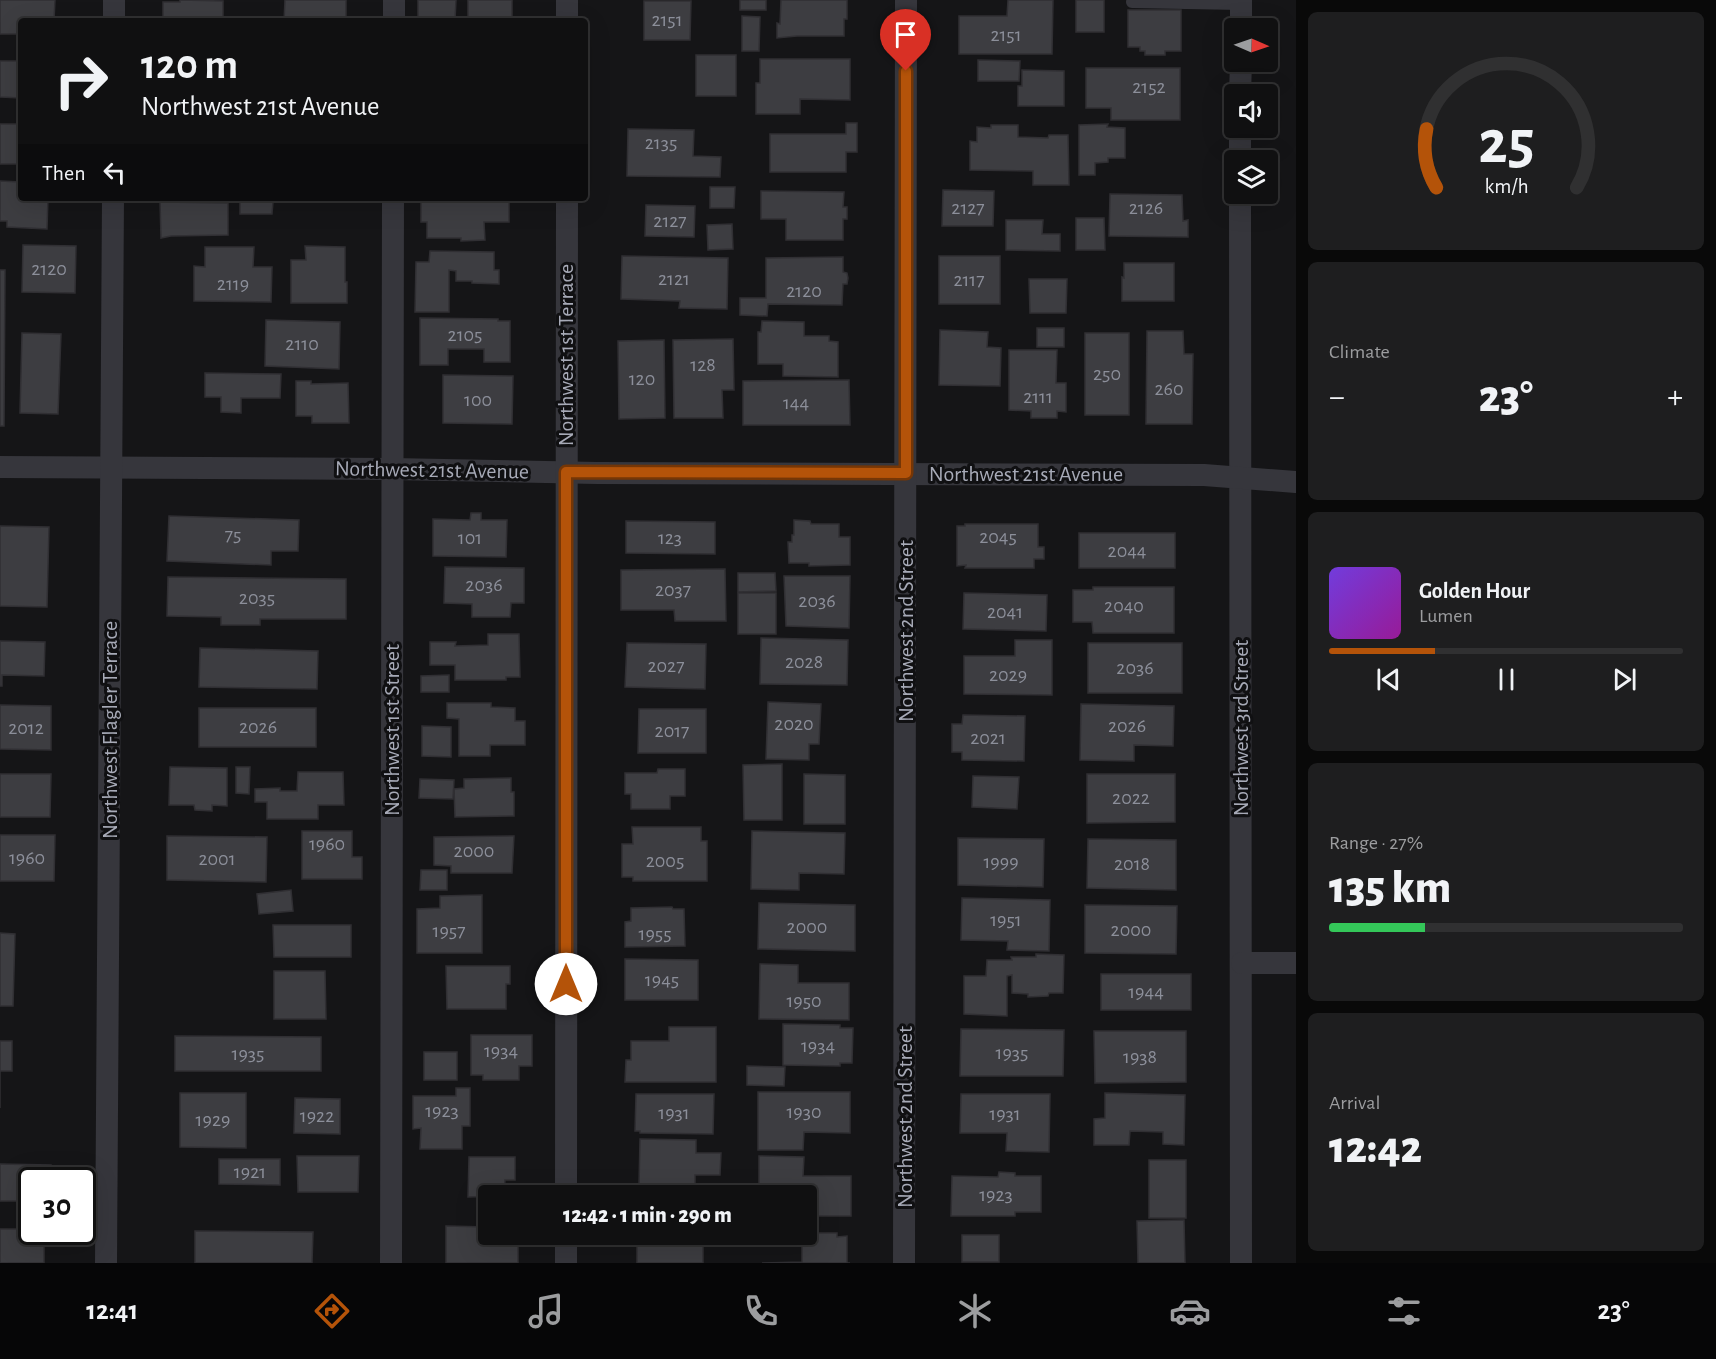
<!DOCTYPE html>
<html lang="en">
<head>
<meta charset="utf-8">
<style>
  :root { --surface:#101011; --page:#1e1e1f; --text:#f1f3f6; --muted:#9c9d9f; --line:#303031; --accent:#b45309 }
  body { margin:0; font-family:"Alegreya Sans",sans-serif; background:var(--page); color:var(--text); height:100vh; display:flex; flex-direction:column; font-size:22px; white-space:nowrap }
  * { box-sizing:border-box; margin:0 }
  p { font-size:20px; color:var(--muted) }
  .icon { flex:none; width:33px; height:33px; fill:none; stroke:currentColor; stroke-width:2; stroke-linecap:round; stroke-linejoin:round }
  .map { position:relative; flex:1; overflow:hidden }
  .panel { display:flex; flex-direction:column; gap:12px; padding:12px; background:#090909; width:420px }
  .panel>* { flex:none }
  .banner { position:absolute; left:18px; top:18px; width:570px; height:183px; border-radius:6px; box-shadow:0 6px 24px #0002,0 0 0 2px var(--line); background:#101011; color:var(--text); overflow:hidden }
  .needle { width:39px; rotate:92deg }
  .controls { position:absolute; left:1224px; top:18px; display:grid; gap:12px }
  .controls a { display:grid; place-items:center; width:54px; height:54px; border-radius:6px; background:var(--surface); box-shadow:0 6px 24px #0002,0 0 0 2px var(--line); font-size:30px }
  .speed { position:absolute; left:18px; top:1167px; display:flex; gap:12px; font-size:30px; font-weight:700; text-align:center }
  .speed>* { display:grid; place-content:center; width:78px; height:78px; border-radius:50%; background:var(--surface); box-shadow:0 6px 24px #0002,0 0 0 2px var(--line); line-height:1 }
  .speed .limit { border:3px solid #111; border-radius:9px; background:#fff; color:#111 }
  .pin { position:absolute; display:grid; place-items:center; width:51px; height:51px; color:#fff; margin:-62px -26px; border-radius:50% 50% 50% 0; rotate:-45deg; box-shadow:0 0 6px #0007 }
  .pin .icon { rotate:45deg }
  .me { position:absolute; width:66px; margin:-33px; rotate:0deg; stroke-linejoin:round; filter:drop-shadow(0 0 4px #0008) }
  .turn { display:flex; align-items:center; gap:21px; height:126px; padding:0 24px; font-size:27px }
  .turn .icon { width:78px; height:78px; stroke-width:2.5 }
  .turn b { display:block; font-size:42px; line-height:51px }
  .then { display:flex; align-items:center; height:57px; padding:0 24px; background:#0003; gap:12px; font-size:22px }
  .big { font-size:45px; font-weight:800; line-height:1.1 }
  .panel .widget { flex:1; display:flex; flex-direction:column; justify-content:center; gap:9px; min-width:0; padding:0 21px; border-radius:9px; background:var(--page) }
  .panel .dial { align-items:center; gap:0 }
  .dial svg { height:156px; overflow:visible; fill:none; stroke:var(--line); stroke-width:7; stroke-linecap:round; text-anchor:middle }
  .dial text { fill:var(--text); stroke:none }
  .song { display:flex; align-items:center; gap:18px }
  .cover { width:72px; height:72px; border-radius:9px; background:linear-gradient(135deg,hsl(260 70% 55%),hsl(300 70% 35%)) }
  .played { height:6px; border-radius:3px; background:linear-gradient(90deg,var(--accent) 30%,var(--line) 30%) }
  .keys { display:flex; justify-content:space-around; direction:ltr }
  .heat { display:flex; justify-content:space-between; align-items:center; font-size:33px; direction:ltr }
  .charge { height:9px; border-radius:4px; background:linear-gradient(90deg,#34c759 27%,var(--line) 0) }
  .trip { position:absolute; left:478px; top:1185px; width:339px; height:60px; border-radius:6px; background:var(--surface); box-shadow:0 6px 24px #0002,0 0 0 2px var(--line); font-weight:800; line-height:60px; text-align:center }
  .menu { display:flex; height:96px; justify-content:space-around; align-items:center; background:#060607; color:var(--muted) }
  .menu .icon { width:42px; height:42px }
  .menu .selected { color:var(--accent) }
  .menu b { font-size:27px; color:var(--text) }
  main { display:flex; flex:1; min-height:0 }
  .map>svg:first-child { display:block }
  .building { fill:#3d3d41; stroke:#302f33; stroke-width:1.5 }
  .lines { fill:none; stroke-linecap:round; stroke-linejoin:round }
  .lane { stroke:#36363c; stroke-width:12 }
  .street { stroke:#36363c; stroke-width:22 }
  .route-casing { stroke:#753606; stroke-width:15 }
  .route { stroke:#b45309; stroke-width:10 }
  .labels { text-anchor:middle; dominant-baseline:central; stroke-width:6; stroke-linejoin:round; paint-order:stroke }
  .number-label { font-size:20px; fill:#8c8f9a }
  .street-label { font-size:22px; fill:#a7aab7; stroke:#101012 }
</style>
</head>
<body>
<main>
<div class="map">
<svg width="1296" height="1263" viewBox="0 0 1296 1263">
  <rect width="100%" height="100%" fill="#151517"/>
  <g class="building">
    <path d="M0 0H55L54 21H21V34H0Z"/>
    <path d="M180 0 223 1V19H215V21H163V2H180Z"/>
    <path d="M285 0H346V21H284Z"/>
    <path d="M418 0H456L455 21H418Z"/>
    <rect x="468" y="0" width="44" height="21"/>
    <rect x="740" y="0" width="26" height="10"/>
    <path d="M781 0H847V19H844V36H797L777 38V23L780 24Z"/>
    <path d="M1008 0H1053L1052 54H959V16H1007Z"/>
    <rect x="1076" y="0" width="28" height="32"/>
    <path d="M644 1H691L690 40H644Z"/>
    <path d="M1128 10H1181V51H1165V55H1145V51H1140V47H1128Z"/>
    <path d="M742 16 760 17 759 51H742Z"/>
    <rect x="696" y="55" width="40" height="41"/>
    <path d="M760 59H850V100L800 99V114H756V83H760Z"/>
    <path d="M978 60 1020 61 1019 81H978Z"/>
    <path d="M0 61H21V98L0 97Z"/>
    <path d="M1086 68H1180V120H1111V108H1086Z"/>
    <path d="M1022 70 1064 71V106H1018V86H1022Z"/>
    <path d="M846 123H857V152H846V172H770V134H846Z"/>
    <rect x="0" y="124" width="21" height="40"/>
    <path d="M1108 124 1107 127 1125 128V158H1108V162L1095 163V175H1079V125Z"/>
    <path d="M991 125H1018V137L1048 138 1049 135H1068L1069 185H1033V171L970 170V141L977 142V127L991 128Z"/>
    <path d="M628 129 694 130 693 156 721 157 720 177 627 176Z"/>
    <path d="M0 181 21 182V198H48L47 229 7 227V221H0Z"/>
    <path d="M710 187H735L734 208H710Z"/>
    <path d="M943 190 994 191 993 226H942Z"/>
    <path d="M761 191 844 192 843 207H847V219H843V240H786V219H761Z"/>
    <path d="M1110 194 1182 195 1183 221 1188 220V237L1109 236Z"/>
    <path d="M240 198H286V202H273L272 214H240Z"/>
    <path d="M421 198H509V222H484L485 240 461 241V238H427V222H421Z"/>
    <path d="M160 202 228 203V235L171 236 161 238Z"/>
    <path d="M646 205 695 206 694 237 645 236Z"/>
    <path d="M1076 218H1104L1105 250H1076Z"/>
    <path d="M1006 220H1043L1042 234H1060V251L1006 250Z"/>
    <path d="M732 224 733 249 708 250 707 225Z"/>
    <path d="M23 245 76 246 75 293 22 292Z"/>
    <path d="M305 246 345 247V282H347V303H291V260H306Z"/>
    <path d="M205 247H254L253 267H272L271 302 194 301V266L205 267Z"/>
    <path d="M430 251 494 252V270H499V284L472 283V281H456V271L449 270V312H415L416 262H429Z"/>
    <path d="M622 256 728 258 727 309 679 308 680 301 621 299Z"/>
    <rect x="939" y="256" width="61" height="48"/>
    <path d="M843 257V272L847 273 848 278 847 284H843L842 305 768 304 767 316 740 315V298H766V258Z"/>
    <path d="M1124 263H1174V301H1122V277L1124 278Z"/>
    <path d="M0 270H5L4 426H0Z"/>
    <path d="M1029 279H1067L1066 313H1030Z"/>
    <path d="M420 318 498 319V321H510V362H484V349H448V365H420Z"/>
    <path d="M266 320 340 322 339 369 265 366Z"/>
    <path d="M762 321 804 322V336H829V341L838 342V377L783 376V364H758V332H761Z"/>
    <rect x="1037" y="328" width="27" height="19"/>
    <path d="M940 330 988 332 987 347 1001 348 1000 386 939 385Z"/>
    <path d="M1147 331H1183L1184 354H1193L1192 424H1146Z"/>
    <path d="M22 333 61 334 58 414 20 413Z"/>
    <rect x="1085" y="333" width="44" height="82"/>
    <path d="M733 339 734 390H722L723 418H674L673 340Z"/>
    <path d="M664 340 665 418 619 419 618 341Z"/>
    <path d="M1009 350H1057L1056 383H1066V412L1057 411V418H1031V411L1009 410Z"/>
    <path d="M205 373 281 374 280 398H241V413L221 412V397H205Z"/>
    <path d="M443 375 513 376 512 424 443 423Z"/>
    <path d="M849 380 850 425H743V381Z"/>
    <path d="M296 381H311V384L348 383 349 423H312V416H296Z"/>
    <path d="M471 513H481V520H507L506 557 433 556V519L470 520Z"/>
    <path d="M169 516 299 520 298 551H271V565L167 561Z"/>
    <path d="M794 520 810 521 811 524H839V537H850V565L809 566V563H789L788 542H792V535H794Z"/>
    <path d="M626 521 715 522V554L626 553Z"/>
    <path d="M965 524H1038V547H1044V559H1034V568H965L966 565 957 566V526H965Z"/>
    <path d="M0 526 49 527 47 607 0 606Z"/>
    <rect x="1079" y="533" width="96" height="35"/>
    <path d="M445 567 524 568V603H511L510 617H472V604L444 603Z"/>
    <path d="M725 569 726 621H675L674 610H621V570Z"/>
    <path d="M738 573H775L776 591 738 592Z"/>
    <path d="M784 576H850L849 628 786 626Z"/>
    <path d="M168 577 346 579V619H260V625H221V617L167 616Z"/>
    <path d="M1093 587H1174V633H1093L1092 622H1073V590H1093Z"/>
    <rect x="738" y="593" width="38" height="41"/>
    <path d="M964 593 1047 595 1046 631 963 629Z"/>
    <path d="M488 634H519L520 677H506V680H455V665H430V642H456L455 646 488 645Z"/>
    <path d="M761 638 848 640 847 685 760 684Z"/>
    <path d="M1015 640H1052V695L964 694V656H1015Z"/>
    <path d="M0 641 45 642 44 676 2 675V686H0Z"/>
    <path d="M627 643 706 644 705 689 625 687Z"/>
    <rect x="1088" y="643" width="94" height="50"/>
    <path d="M200 648 318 651 317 689 199 687Z"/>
    <path d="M449 675V692H421V676Z"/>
    <path d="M768 702 821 704 819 744H809V760L766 759Z"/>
    <path d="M447 703H491V707L515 708V721H525V745H490V756H459V719L447 718Z"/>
    <path d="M1081 704 1174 706 1173 746 1134 745V761L1080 760Z"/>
    <path d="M0 705 51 706V750L0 749Z"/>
    <rect x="199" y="708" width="117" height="39"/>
    <path d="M639 709H706V753H638Z"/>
    <path d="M963 715 1025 716 1024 761 962 760V752H952V724H962Z"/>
    <path d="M422 726 451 727V757L422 756Z"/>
    <path d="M782 764V820H744L743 765Z"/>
    <path d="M170 767 227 768V806L212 805V811L195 810 194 805H169Z"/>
    <path d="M236 767H250L249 794 236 793Z"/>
    <path d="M658 769H685V796H670V809H631V794H625V773H657Z"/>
    <path d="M298 772H343L344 805H318V819H267V802H255V789L280 788V791H297Z"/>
    <path d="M0 774H51L50 817H0Z"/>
    <path d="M804 774 845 775V824H804Z"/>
    <path d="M1087 774H1175V822L1087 823Z"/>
    <path d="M973 776 1019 777 1017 809 972 807Z"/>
    <path d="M511 778V792H514V816L455 817 454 789 464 788V779Z"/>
    <path d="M420 779 454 780 453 799 419 798Z"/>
    <path d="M632 827H701V841H707V881H633V877H622V844H633Z"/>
    <path d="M302 831H352V857H362V879H302Z"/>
    <path d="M752 831 845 833 844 874 799 873V890L751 889Z"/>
    <path d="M0 835H55L54 881H0Z"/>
    <path d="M167 836 267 837 266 882 167 880Z"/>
    <path d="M514 836 512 873H451V866L434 865V837Z"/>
    <path d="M958 838 1044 839 1043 887 958 885Z"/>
    <path d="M1088 839 1176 840V890L1087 888Z"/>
    <path d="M421 870H447V890H420Z"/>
    <path d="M291 890 293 911 259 914 257 894Z"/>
    <path d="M482 895V953H417V909L440 908V896Z"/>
    <path d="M962 898 1050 900 1049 951 1007 950 1008 941 961 940Z"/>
    <path d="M759 903 855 905V951L758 949Z"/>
    <path d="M1085 905 1177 906 1176 954 1085 953Z"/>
    <path d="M672 907 673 909H684L685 946 625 947V922L631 921V908Z"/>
    <path d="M273 925H351V957H274Z"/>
    <path d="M0 933 15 934 13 1006H0Z"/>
    <path d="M1036 954 1064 955 1063 993H1049L1048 996 1028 997V994L1012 993V975L1007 976V1016L964 1014V976H986L987 960H1012L1011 957H1036Z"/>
    <path d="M625 959 698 960V1000H625Z"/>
    <path d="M760 964 798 965V983H849V1020L759 1019Z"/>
    <path d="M446 966H510V984H506V1009H447Z"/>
    <path d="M274 971H325L326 1019H274Z"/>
    <rect x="1101" y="974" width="90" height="36"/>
    <path d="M783 1024 840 1025V1028H853L852 1063H840V1066L783 1065Z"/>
    <path d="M669 1027H716V1082H625L626 1060H631V1041H669Z"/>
    <path d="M961 1029 1064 1030 1063 1076H960Z"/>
    <path d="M1094 1031H1186V1082L1095 1083Z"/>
    <path d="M471 1035H532V1066H519V1080H483V1075H471Z"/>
    <path d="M175 1036 321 1037V1071H175Z"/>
    <path d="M0 1041H12V1071H0V1108Z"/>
    <rect x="424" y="1052" width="33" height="28"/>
    <path d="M747 1066 785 1067 784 1086 747 1085Z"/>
    <path d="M456 1088H470V1126H462V1149H420L421 1128 413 1129V1096H456Z"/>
    <path d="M758 1092H850V1133L804 1132 803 1150H758Z"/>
    <path d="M180 1093H246V1148L180 1147Z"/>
    <path d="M1105 1093 1185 1095 1184 1145 1163 1144V1132L1130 1131 1129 1145H1094V1119L1105 1118Z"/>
    <path d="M636 1094H714L713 1134 640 1133V1131H635Z"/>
    <path d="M961 1094H1050L1049 1152 1006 1151 1007 1133H960Z"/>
    <path d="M295 1098 340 1099V1134L294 1133Z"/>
    <path d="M640 1139 696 1140V1153H721L720 1175H695V1186L639 1185Z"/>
    <path d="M297 1156H359L358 1192H298Z"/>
    <path d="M759 1156 804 1157 803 1176H851V1216H807V1196H759Z"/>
    <path d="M469 1157H515V1180H505L504 1196 468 1197Z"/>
    <path d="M219 1159H280V1185L219 1184Z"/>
    <rect x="1149" y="1160" width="37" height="58"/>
    <path d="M0 1164 51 1165V1180H32V1201H0Z"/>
    <path d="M999 1172 1015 1173V1176H1041V1212H1015V1216H951L952 1176 998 1177Z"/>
    <path d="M729 1191V1196H694V1192Z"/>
    <path d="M1184 1220 1185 1263H1138L1137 1221Z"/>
    <path d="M446 1226 489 1227V1234H518V1263H446Z"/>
    <path d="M0 1229H32V1232H44V1263H0Z"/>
    <path d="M195 1231 313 1232 312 1263H195Z"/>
    <path d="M807 1233H837V1237L847 1236V1263H850H762L802 1262V1234H807Z"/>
    <path d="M637 1234H700L699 1246H703V1263H637Z"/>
    <rect x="962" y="1235" width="37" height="27"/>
  </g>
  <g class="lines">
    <path class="lane" d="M1132 2 1241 4"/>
    <g class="street">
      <path d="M114 21V0"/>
      <path d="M394 21V0"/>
      <path d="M567 21V0"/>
      <path d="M1241 28V0"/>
      <path d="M1240 94 1241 62"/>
      <path d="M1240 160V128"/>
      <path d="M1240 194 1241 1263"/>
      <path d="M0 467 392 469 597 473 1204 475 1296 482"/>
      <path d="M1242 963H1296"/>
      <path d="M566 1196 567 198"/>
      <path d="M566 1234V1263"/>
      <path d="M106 1263 113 198"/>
      <path d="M391 1263 393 198"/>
      <path d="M904 1263 906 0"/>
    </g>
  </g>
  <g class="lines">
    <g class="route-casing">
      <path id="route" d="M566 984V472L906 473V71"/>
    </g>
    <use href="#route" class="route"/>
  </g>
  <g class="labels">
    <g class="number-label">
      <text x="667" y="20">2151</text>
      <text x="1006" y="35">2151</text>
      <text x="1149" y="87">2152</text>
      <text x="661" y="143">2135</text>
      <text x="968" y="208">2127</text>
      <text x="1146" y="208">2126</text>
      <text x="670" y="221">2127</text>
      <text x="49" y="269">2120</text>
      <text x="674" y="279">2121</text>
      <text x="969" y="280">2117</text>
      <text x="233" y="284">2119</text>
      <text x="804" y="291">2120</text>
      <text x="465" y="335">2105</text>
      <text x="302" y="344">2110</text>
      <text x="703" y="365">128</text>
      <text x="1107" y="374">250</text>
      <text x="642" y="379">120</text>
      <text x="1169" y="389">260</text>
      <text x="1038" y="397">2111</text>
      <text x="478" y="400">100</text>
      <text x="796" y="403">144</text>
      <text x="233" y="535">75</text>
      <text x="998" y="537">2045</text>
      <text x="470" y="538">101</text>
      <text x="670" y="538">123</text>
      <text x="1127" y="551">2044</text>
      <text x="484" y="585">2036</text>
      <text x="673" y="590">2037</text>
      <text x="257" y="598">2035</text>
      <text x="817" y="601">2036</text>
      <text x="1124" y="606">2040</text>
      <text x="1005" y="612">2041</text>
      <text x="804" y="662">2028</text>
      <text x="666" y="666">2027</text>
      <text x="1135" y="668">2036</text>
      <text x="1008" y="675">2029</text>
      <text x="794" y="724">2020</text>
      <text x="1127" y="726">2026</text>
      <text x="258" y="727">2026</text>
      <text x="26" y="728">2012</text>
      <text x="672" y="731">2017</text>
      <text x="988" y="738">2021</text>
      <text x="1131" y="798">2022</text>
      <text x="327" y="844">1960</text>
      <text x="474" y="851">2000</text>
      <text x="27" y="858">1960</text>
      <text x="217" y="859">2001</text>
      <text x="665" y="861">2005</text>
      <text x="1001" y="862">1999</text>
      <text x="1132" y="864">2018</text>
      <text x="1006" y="920">1951</text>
      <text x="807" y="927">2000</text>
      <text x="1131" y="930">2000</text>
      <text x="449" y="931">1957</text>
      <text x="655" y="934">1955</text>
      <text x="662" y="980">1945</text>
      <text x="1146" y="992">1944</text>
      <text x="804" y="1001">1950</text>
      <text x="818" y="1046">1934</text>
      <text x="501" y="1051">1934</text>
      <text x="1012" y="1053">1935</text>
      <text x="248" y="1054">1935</text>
      <text x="1140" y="1057">1938</text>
      <text x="442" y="1111">1923</text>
      <text x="804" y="1112">1930</text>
      <text x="674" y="1113">1931</text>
      <text x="1005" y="1114">1931</text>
      <text x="317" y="1116">1922</text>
      <text x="213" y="1120">1929</text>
      <text x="250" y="1172">1921</text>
      <text x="996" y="1195">1923</text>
    </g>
    <g class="street-label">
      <text transform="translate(566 355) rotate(-90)">Northwest 1st Terrace</text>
      <text transform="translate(432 470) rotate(1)">Northwest 21st Avenue</text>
      <text x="1026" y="474">Northwest 21st Avenue</text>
      <text transform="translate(906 631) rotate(-90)">Northwest 2nd Street</text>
      <text transform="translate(1241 728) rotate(-90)">Northwest 3rd Street</text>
      <text transform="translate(110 730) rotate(-90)">Northwest Flagler Terrace</text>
      <text transform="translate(392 730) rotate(-90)">Northwest 1st Street</text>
      <text transform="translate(905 1117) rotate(-90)">Northwest 2nd Street</text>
    </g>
  </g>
</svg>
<div class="controls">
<a><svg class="needle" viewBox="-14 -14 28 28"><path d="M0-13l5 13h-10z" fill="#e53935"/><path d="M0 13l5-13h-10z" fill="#9c9d9f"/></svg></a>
<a><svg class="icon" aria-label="sound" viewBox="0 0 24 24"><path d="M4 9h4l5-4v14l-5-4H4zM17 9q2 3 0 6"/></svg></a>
<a><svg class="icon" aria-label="layers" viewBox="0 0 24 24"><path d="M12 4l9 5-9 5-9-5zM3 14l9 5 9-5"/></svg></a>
</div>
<div class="speed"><div class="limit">30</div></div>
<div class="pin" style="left:906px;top:71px;background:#d93025"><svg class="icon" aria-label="arrive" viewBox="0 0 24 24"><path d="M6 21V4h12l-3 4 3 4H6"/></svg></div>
<svg class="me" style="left:566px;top:984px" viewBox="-20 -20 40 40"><circle r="19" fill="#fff"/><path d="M0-13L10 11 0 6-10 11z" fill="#b45309"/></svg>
<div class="trip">12:42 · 1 min · 290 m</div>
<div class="banner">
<div class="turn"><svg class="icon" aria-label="right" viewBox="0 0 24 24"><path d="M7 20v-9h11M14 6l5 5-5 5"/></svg><div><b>120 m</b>Northwest 21st Avenue</div></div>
<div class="then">Then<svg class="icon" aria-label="left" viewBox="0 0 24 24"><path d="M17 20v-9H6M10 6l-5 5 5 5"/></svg></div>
</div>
</div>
<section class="panel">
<div class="widget dial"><svg viewBox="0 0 100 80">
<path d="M14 69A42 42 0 1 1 86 69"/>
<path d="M14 69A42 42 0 0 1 9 39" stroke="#b45309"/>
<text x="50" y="56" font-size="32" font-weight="700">25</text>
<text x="50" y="72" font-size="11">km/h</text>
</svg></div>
<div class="widget"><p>Climate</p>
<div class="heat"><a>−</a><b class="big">23°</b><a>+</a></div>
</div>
<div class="widget">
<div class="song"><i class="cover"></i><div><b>Golden Hour</b><p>Lumen</p></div></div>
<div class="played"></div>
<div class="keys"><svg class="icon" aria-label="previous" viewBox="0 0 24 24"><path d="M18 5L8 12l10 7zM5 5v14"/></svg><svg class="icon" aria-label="pause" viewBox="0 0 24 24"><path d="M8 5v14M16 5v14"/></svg><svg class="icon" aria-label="next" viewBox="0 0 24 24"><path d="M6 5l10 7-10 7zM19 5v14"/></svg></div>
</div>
<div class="widget"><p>Range · 27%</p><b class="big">135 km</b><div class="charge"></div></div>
<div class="widget"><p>Arrival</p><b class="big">12:42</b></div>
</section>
</main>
<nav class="menu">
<b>12:41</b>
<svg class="icon selected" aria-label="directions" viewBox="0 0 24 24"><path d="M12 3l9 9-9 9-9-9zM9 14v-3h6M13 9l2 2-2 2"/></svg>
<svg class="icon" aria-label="music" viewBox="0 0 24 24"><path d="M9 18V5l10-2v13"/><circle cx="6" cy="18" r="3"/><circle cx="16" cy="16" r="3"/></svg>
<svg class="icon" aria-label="phone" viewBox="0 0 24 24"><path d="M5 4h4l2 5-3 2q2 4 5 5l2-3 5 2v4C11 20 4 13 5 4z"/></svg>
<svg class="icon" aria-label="climate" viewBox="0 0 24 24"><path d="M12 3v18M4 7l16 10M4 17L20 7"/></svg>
<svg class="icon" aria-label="car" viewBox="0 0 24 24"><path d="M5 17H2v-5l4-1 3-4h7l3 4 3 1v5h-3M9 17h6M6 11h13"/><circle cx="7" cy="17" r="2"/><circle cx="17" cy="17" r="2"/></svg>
<svg class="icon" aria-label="filters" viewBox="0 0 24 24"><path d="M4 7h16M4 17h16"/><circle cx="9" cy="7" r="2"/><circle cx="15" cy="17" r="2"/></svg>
<b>23°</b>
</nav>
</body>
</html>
